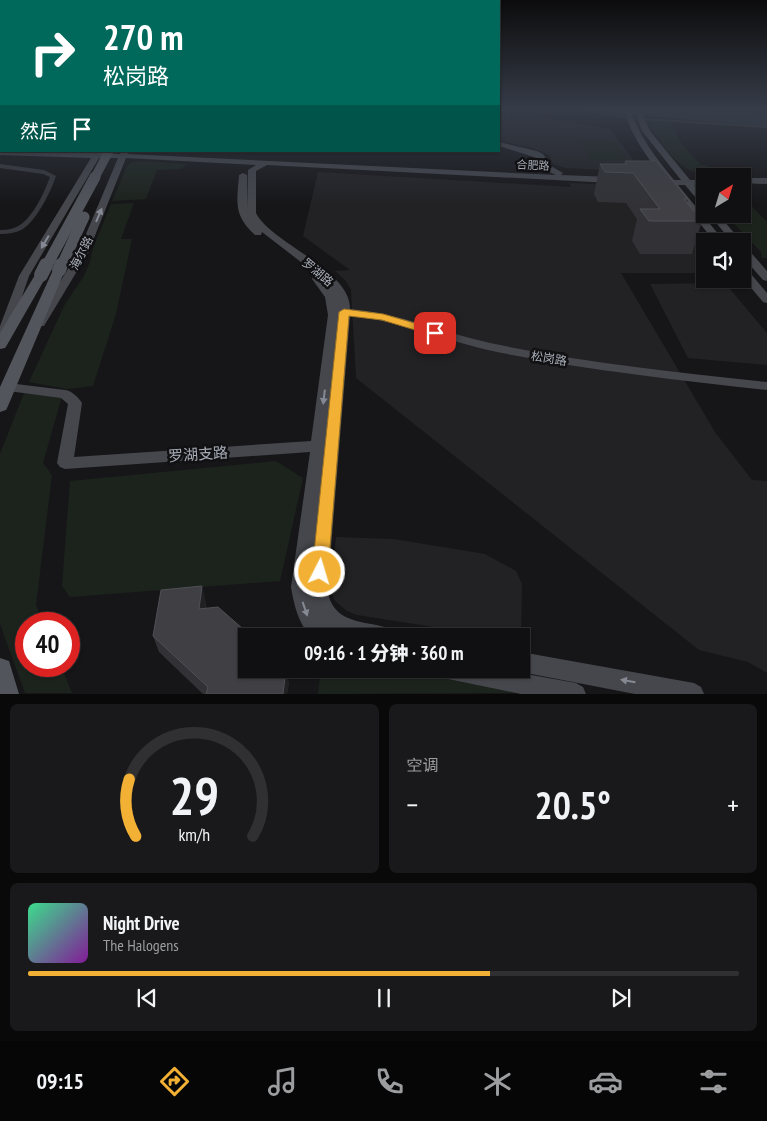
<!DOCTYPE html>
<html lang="zh">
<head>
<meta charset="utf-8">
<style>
  :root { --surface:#101012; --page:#19191b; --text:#f1f3f6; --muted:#9c9d9f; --line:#303032; --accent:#f2b134 }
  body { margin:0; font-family:"PT Sans Narrow","Noto Sans SC",sans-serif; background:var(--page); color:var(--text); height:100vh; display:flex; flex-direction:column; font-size:19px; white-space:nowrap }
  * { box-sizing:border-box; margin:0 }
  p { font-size:16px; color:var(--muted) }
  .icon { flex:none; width:28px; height:28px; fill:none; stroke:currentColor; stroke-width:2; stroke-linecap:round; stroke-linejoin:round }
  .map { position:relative; height:694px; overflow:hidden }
  .drawer { display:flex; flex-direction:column; gap:10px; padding:10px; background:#09090a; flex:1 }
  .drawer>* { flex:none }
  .hud { position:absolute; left:0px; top:0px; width:500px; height:152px; box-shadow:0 1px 4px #0004,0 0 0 1px var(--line); background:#00695c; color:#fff; overflow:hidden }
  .needle { width:32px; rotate:38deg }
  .buttons { position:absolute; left:696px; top:168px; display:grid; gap:10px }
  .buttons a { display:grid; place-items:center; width:55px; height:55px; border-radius:0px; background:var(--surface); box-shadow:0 1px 4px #0004,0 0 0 1px var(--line); font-size:25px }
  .speed { position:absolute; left:15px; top:612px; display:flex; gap:10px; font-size:25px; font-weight:700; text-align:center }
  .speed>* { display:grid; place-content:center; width:65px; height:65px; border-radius:50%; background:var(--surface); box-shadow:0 1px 4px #0004,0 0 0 1px var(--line); line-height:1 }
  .speed .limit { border:8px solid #d22; background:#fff; color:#111 }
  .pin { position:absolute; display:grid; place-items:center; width:42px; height:42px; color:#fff; margin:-21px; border-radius:10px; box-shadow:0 2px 8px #0006 }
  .me { position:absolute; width:55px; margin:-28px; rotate:5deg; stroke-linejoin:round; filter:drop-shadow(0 0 4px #0008) }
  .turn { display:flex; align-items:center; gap:18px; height:105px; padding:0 20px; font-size:22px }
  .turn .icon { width:65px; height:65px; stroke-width:2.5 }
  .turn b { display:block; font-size:35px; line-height:42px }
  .then { display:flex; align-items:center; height:48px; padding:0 20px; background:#0003; gap:10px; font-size:19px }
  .big { font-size:38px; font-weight:800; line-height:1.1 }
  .drawer .widget { flex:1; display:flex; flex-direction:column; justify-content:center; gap:8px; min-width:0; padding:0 18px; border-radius:8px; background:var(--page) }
  .drawer .dial { align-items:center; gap:0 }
  .dial svg { height:130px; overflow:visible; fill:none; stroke:var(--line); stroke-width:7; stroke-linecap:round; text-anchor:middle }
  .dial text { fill:var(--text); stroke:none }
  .song { display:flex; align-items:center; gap:15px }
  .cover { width:60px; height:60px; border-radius:8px; background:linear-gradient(135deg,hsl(150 70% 55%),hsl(290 70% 35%)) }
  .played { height:5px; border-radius:2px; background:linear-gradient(90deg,var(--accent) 65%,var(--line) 65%) }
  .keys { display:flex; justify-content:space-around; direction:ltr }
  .heat { display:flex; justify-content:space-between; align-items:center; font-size:28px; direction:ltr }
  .drawer .tiles { flex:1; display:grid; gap:10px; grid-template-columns:1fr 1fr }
  .widget:last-child { grid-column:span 2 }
  .trip { position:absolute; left:238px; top:628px; width:292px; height:50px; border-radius:0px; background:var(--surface); box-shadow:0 1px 4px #0004,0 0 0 1px var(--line); font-weight:800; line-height:50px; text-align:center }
  .dock { display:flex; height:80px; justify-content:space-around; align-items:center; background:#060607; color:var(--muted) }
  .dock .icon { width:35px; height:35px }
  .dock .current { color:var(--accent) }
  .dock b { font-size:22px; color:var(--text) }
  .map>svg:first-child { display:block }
  .built { fill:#222225 }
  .green { fill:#1c231d }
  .water { fill:#2c353c }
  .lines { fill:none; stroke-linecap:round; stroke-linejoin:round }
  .street { fill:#37383d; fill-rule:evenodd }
  .secondary { fill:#45474d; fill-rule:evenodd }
  .primary { fill:#53555c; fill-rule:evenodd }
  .primary-bridge-far2 { stroke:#53555c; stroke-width:9 }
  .primary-bridge-far1 { stroke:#53555c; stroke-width:11 }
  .primary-bridge { stroke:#53555c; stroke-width:14 }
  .wall { fill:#323236 }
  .shaded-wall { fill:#212124 }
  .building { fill:#3f3f44; stroke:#4f5156 }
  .oneway { fill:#858993 }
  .route { fill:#f2b134; stroke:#9d7322 }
  .labels { text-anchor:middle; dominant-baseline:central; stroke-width:5; stroke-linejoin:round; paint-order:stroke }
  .far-street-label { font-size:11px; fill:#a8adb8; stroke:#111113 }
  .street-label { font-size:12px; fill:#a8adb8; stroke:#111113 }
  .near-street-label { font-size:15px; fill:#a8adb8; stroke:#111113 }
</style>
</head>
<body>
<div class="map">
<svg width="767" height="694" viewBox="0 0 767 694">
  <rect width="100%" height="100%" fill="#161618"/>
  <g class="built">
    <path d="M499 110 610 129 638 166 629 171 566 168 553 164 549 155 533 148 499 141Z"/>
    <path d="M318 172 571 187 569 183 657 187 663 189 705 248V273H621L715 432 752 480 767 481V673L748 662 699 650 356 378 351 290 346 281 335 271 350 270 303 236Z"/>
    <path d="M725 283 767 333V365L688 358 650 284Z"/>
    <path d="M336 537 394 539 485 554 516 571 522 584 521 636H491L357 615 347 611 334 600 331 584Z"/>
  </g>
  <g class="green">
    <path d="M648 122 672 123C675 139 690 153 701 165H706L714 172H731L734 175C719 175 702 176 688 169 674 163 656 135 648 122Z"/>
    <path d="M580 141H614L627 160H591Z"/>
    <path d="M145 161 187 164 181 169 157 170 146 199 112 201 127 166 132 162Z"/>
    <path d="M743 197 767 222V258H762L761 252 725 214H742Z"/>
    <path d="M134 203 121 239H132L116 314 93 386 67 389 29 382 65 304 84 276 90 262 93 248 111 204Z"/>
    <path d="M24 393 62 396 43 463 52 475 36 605 44 624H26V666H61L72 693H25L0 624V454Z"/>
    <path d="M276 461 303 478 280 581 70 597 62 586 70 481Z"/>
    <path d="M321 669H394L522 693 318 694Z"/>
  </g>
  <path class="water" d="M579 108H693L767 113V126L616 114Z"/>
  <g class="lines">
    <g class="street">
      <path d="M569 108H580L628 117 767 126V128L628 119Z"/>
      <path d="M732 108 767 110V112L734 109Z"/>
      <rect x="0" y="112" width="1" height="2"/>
      <rect x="0" y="120" width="1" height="2"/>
      <path d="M0 134 1 135V137L0 138Z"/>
      <path d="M0 164 44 170 56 176C51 191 37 220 23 229 16 233 8 234 0 234V230C7 230 14 229 20 225 34 215 44 193 50 177L43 174 0 168Z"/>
    </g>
    <g class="secondary">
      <path d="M624 108H630C638 135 656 158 674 180H681L642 131 634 108H640L650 131 690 180H705V186L694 185 705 197V206L702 205 685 185H678L724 241H714L669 185 654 184V180H665C648 158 630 135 624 108Z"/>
      <path d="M499 142 537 151 543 154 551 166 563 173 561 175 612 177 616 180 612 183 267 165 256 171V213C271 243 351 270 350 309 400 313 447 334 495 344 584 363 676 372 767 382V390C677 380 586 370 497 352 448 342 400 320 350 316L329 572C329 580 327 592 330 600 340 625 370 621 391 629L394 636H349L330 628 334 636H310C298 622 294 605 291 587L310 452 65 469 60 467 57 463 68 404 61 398 8 391 3 390 1 387 3 384 8 383 65 390C72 391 78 397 82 403L74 457 311 441 328 315 325 297 312 279 313 277 319 276 262 232 261 235H255C233 215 237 202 239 175L243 173 247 175V209L248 170 256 165 126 158 88 253 44 326H36L34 323 78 253 118 158H99L29 276 6 343 0 347V326L19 276 91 158 0 155V151L94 153 103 151 102 153 120 154 121 151H129L128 154 556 175 545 170 537 158 499 146ZM311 571V595L309 587Z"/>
      <path d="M742 178H767V184L742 183Z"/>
      <path d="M709 214H718L741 241H731Z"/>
      <path d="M742 246 746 247 767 271V281L763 280 742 256Z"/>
      <path d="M742 267 746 268 767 293V303L763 302 742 277Z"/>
      <path d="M521 652 694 683 701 687 704 694H635L521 672 514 669H521Z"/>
      <path d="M438 669H499L576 683 583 687 586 694H521L448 679 441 676Z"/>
    </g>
    <g class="primary">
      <path d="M59 266 65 270 8 406 6 410 0 412V387L53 270Z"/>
      <path d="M41 271 47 275 7 345 5 348 0 349V333L35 275Z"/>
      <path d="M0 658 9 661 19 694H0Z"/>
    </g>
    <path class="primary-bridge-far2" d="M94 179 109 151"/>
    <g class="primary-bridge-far1">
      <path d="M46 267 95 177"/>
      <path d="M61 267 84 217"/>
    </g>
    <g class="primary-bridge">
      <path d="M59 270 61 265"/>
      <path d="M41 275 46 265"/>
    </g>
  </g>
  <g class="wall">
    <path d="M625 161 688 199 687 203 702 221 692 254H640L632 241 637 219 626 203 598 202 594 194 600 164H624Z"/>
    <path d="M206 602V609L289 682 287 694H203L159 652 153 636Z"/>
  </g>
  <g class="shaded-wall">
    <path d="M202 586 206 602 204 625 199 609Z"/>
    <path d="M286 669 289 682 287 694H283Z"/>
  </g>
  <g class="building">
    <path d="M625 161H656L688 199H684L702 221H649L640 209H660L633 173 605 172 600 164H627Z"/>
    <path d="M202 586 199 609 218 607 251 636H246V669H286L283 694H206L208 687 153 636 161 590Z"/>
  </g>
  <defs><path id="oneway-solid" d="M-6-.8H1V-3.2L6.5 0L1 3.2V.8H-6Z" transform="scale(1.25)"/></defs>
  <g class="oneway">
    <use href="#oneway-solid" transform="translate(99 215) rotate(-67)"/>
    <use href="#oneway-solid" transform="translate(45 242) rotate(121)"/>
    <use href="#oneway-solid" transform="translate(324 397) rotate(97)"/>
    <use href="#oneway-solid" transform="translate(305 609) rotate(71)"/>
    <use href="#oneway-solid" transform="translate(628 681) rotate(-170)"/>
  </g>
  <linearGradient id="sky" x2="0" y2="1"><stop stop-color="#0c0c0d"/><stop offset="0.53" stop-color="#363c48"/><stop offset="1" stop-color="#363c48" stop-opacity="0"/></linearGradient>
  <rect width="767" height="205" fill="url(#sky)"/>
  <path class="route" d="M344 309 383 314 439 330 440 333 435 336 382 320 349 316 328 572 326 577 320 579 314 577 312 572 339 312Z"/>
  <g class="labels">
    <g class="far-street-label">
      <text transform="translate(533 165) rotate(3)">合肥路</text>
    </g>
    <g class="street-label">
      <text transform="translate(81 253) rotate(-63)">海尔路</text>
      <text transform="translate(318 272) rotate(40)">罗湖路</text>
      <text transform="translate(549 358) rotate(9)">松岗路</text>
    </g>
    <g class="near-street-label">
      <text transform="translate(198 454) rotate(-4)">罗湖支路</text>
    </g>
  </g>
</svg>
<div class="buttons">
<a><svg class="needle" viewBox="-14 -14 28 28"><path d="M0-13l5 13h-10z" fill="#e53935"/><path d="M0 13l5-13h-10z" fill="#9c9d9f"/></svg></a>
<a><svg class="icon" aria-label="sound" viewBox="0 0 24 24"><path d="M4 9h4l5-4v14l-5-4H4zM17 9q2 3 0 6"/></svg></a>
</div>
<div class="speed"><div class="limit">40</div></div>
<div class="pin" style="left:435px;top:333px;background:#d93025"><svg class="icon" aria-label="arrive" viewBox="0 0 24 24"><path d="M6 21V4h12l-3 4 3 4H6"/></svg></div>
<svg class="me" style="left:320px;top:572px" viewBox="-20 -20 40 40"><circle r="17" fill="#f2b134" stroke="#fff" stroke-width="3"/><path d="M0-11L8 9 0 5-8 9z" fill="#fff"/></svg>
<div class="trip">09:16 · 1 分钟 · 360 m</div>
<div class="hud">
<div class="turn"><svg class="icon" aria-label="right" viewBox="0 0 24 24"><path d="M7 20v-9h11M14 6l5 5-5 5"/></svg><div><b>270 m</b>松岗路</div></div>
<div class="then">然后<svg class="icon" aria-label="arrive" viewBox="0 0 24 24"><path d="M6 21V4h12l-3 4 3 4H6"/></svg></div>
</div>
</div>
<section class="drawer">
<div class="tiles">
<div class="widget dial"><svg viewBox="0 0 100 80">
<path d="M14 69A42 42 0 1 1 86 69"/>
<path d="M14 69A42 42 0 0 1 10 34" stroke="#f2b134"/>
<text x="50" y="56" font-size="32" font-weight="700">29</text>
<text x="50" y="72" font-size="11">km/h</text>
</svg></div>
<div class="widget"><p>空调</p>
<div class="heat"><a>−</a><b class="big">20.5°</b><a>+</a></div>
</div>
<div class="widget">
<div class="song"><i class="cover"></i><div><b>Night Drive</b><p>The Halogens</p></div></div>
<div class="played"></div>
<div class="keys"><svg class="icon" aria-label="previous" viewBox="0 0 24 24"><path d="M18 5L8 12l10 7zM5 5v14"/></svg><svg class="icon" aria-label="pause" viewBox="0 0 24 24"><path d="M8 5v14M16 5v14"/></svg><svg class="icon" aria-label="next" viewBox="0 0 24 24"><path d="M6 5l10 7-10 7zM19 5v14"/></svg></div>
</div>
</div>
</section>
<nav class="dock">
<b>09:15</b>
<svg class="icon current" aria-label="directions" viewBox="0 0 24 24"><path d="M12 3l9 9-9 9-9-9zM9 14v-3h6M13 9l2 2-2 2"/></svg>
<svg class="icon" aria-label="music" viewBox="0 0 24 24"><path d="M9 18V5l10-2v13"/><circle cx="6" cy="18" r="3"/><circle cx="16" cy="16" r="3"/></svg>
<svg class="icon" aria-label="phone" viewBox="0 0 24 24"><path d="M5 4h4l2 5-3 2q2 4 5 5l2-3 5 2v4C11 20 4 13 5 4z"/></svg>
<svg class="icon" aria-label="climate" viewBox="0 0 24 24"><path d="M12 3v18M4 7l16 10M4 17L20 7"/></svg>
<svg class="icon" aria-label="car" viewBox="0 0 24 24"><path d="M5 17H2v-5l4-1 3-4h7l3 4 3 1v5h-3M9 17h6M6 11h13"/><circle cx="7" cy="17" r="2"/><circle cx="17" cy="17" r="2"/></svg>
<svg class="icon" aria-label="filters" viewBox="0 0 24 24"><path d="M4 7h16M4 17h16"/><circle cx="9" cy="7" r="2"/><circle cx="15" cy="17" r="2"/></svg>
</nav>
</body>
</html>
